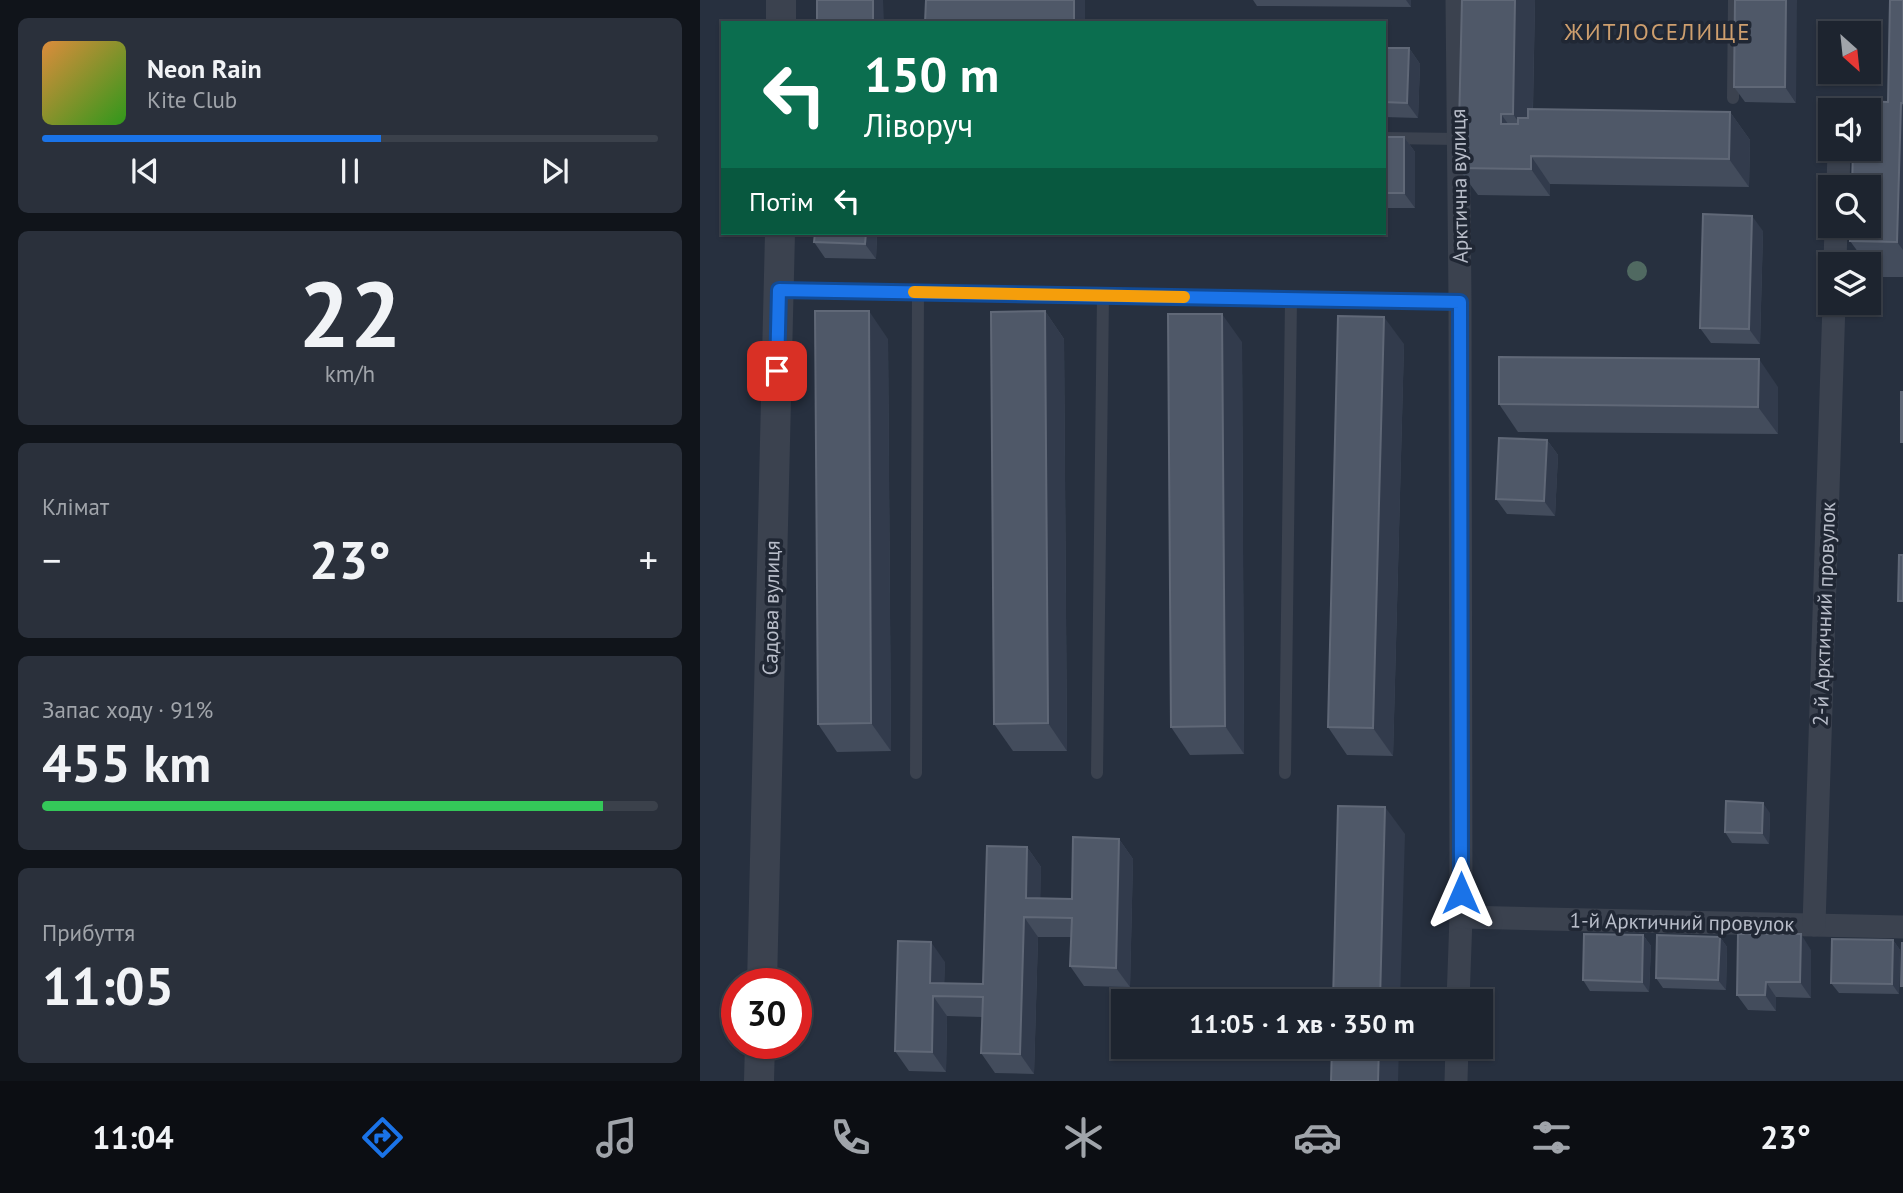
<!DOCTYPE html>
<html lang="uk">
<head>
<meta charset="utf-8">
<style>
  :root { --surface:#1d242f; --page:#2a303b; --text:#f1f3f6; --muted:#a0a4aa; --line:#3b414b; --accent:#1a73e8 }
  body { margin:0; font-family:"PT Sans",sans-serif; background:var(--page); color:var(--text); height:100vh; display:flex; flex-direction:column; font-size:26px; white-space:nowrap }
  * { box-sizing:border-box; margin:0 }
  p { font-size:23px; color:var(--muted) }
  .icon { flex:none; width:38px; height:38px; fill:none; stroke:currentColor; stroke-width:2; stroke-linecap:round; stroke-linejoin:round }
  .map { position:relative; flex:1; overflow:hidden }
  .details { display:flex; flex-direction:column; gap:18px; padding:18px; background:#10141a; width:700px }
  .details>* { flex:none }
  .guide { position:absolute; left:21px; top:21px; width:665px; height:214px; border-radius:0px; box-shadow:0 2px 5px #0004,0 0 0 2px var(--line); background:#0b6e4f; color:#fff; overflow:hidden }
  .needle { width:46px; rotate:153deg }
  .fabs { position:absolute; left:1118px; top:21px; display:grid; gap:14px }
  .fabs a { display:grid; place-items:center; width:63px; height:63px; border-radius:0px; background:var(--surface); box-shadow:0 2px 5px #0004,0 0 0 2px var(--line); font-size:35px }
  .speed { position:absolute; left:21px; top:968px; display:flex; gap:14px; font-size:35px; font-weight:700; text-align:center }
  .speed>* { display:grid; place-content:center; width:91px; height:91px; border-radius:50%; background:var(--surface); box-shadow:0 2px 5px #0004,0 0 0 2px var(--line); line-height:1 }
  .speed .limit { border:10px solid #d22; background:#fff; color:#111 }
  .pin { position:absolute; display:grid; place-items:center; width:60px; height:60px; color:#fff; margin:-30px; border-radius:14px; box-shadow:0 4px 10px #0006 }
  .me { position:absolute; width:77px; margin:-38px; rotate:0deg; stroke-linejoin:round; filter:drop-shadow(0 0 5px #0008) }
  .turn { display:flex; align-items:center; gap:24px; height:147px; padding:0 28px; font-size:32px }
  .turn .icon { width:91px; height:91px; stroke-width:2.5 }
  .turn b { display:block; font-size:49px; line-height:60px }
  .then { display:flex; align-items:center; height:66px; padding:0 28px; background:#0003; gap:14px; font-size:26px }
  .big { font-size:52px; font-weight:700; line-height:1.1 }
  .details .card { flex:1; display:flex; flex-direction:column; justify-content:center; gap:10px; min-width:0; padding:0 24px; border-radius:10px; background:var(--page) }
  .details .dial { align-items:center; gap:0 }
  .dial b { font-size:91px; line-height:1 }
  .song { display:flex; align-items:center; gap:21px }
  .cover { width:84px; height:84px; border-radius:10px; background:linear-gradient(135deg,hsl(30 70% 55%),hsl(110 70% 35%)) }
  .played { height:7px; border-radius:4px; background:linear-gradient(90deg,var(--accent) 55%,var(--line) 55%) }
  .keys { display:flex; justify-content:space-around; direction:ltr }
  .heat { display:flex; justify-content:space-between; align-items:center; font-size:38px; direction:ltr }
  .charge { height:10px; border-radius:5px; background:linear-gradient(90deg,#34c759 91%,var(--line) 0) }
  .trip { position:absolute; left:411px; top:989px; width:382px; height:70px; border-radius:0px; background:var(--surface); box-shadow:0 2px 5px #0004,0 0 0 2px var(--line); font-weight:700; line-height:70px; text-align:center }
  .tabs { display:flex; height:112px; justify-content:space-around; align-items:center; background:#0c0e13; color:var(--muted) }
  .tabs .icon { width:49px; height:49px }
  .tabs .on { color:var(--accent) }
  .tabs b { font-size:32px; color:var(--text) }
  main { display:flex; flex:1; min-height:0 }
  .map>svg:first-child { display:block }
  .lines { fill:none; stroke-linecap:round; stroke-linejoin:round }
  .service { stroke:#3b424f; stroke-width:12 }
  .minor { stroke:#3b424f; stroke-width:23 }
  .tertiary { stroke:#3b424f; stroke-width:30 }
  .tree { fill:#506961 }
  .wall { fill:#434c5c }
  .shaded-wall { fill:#323b4c }
  .building { fill:#4f5868; stroke:#606877; stroke-width:2 }
  .route-casing { stroke:#114b97; stroke-width:18 }
  .route { stroke:#1a73e8; stroke-width:12 }
  .slow { stroke:#f59e0b; stroke-width:12 }
  .labels { text-anchor:middle; dominant-baseline:central; stroke-width:7; stroke-linejoin:round; paint-order:stroke }
  .street-label { font-size:21px; fill:#b8bdc9; stroke:#202734 }
  .neighbourhood-label { font-size:23px; letter-spacing:2px; fill:#ce9f6e; stroke:#202734 }
</style>
</head>
<body>
<main>
<section class="details">
<div class="card">
<div class="song"><i class="cover"></i><div><b>Neon Rain</b><p>Kite Club</p></div></div>
<div class="played"></div>
<div class="keys"><svg class="icon" aria-label="previous" viewBox="0 0 24 24"><path d="M18 5L8 12l10 7zM5 5v14"/></svg><svg class="icon" aria-label="pause" viewBox="0 0 24 24"><path d="M8 5v14M16 5v14"/></svg><svg class="icon" aria-label="next" viewBox="0 0 24 24"><path d="M6 5l10 7-10 7zM19 5v14"/></svg></div>
</div>
<div class="card dial"><b>22</b><p>km/h</p></div>
<div class="card"><p>Клімат</p>
<div class="heat"><a>−</a><b class="big">23°</b><a>+</a></div>
</div>
<div class="card"><p>Запас ходу · 91%</p><b class="big">455 km</b><div class="charge"></div></div>
<div class="card"><p>Прибуття</p><b class="big">11:05</b></div>
</section>
<div class="map">
<svg width="1203" height="1081" viewBox="0 0 1203 1081">
  <rect width="100%" height="100%" fill="#27303f"/>
  <g class="lines">
    <g class="service">
      <path d="M1033 98 1034 0"/>
      <path d="M684 138 758 139"/>
      <path d="M79 290 760 301"/>
      <path d="M216 773 218 292"/>
      <path d="M397 773 403 296"/>
      <path d="M585 773 591 299"/>
    </g>
    <g class="minor">
      <path d="M757 0 760 301 761 917 758 1001"/>
      <path d="M1138 187 1139 149"/>
      <path d="M1135 264 1136 226"/>
      <path d="M761 917 1203 927"/>
      <path d="M1114 925 1134 303"/>
      <path d="M756 1081 757 1046"/>
    </g>
    <g class="tertiary">
      <path d="M81 23V0"/>
      <path d="M62 984 80 233"/>
      <path d="M59 1081 60 1043"/>
    </g>
  </g>
  <circle class="tree" cx="937" cy="271" r="10"/>
  <g class="wall">
    <path d="M553 0H711V7L557 6Z"/>
    <path d="M835 0 833 109 1030 112 1050 140 1049 187 850 184V196L778 195 758 168Z"/>
    <path d="M1035 0 1096 103 1045 102 1034 87Z"/>
    <path d="M1203 0V277H1176L1169 267V264H1167L1150 241 1188 102Z"/>
    <path d="M684 48H709L720 64 718 118 684 117Z"/>
    <path d="M684 137H704L715 152V208H684Z"/>
    <path d="M1063 231 1060 344 1011 343 1000 328Z"/>
    <path d="M177 233 176 259 125 258 114 242Z"/>
    <path d="M345 311 364 339 367 751H313L294 724Z"/>
    <path d="M188 339 191 751 137 752 118 724Z"/>
    <path d="M542 342 544 754 490 755 471 727Z"/>
    <path d="M704 344 693 756 647 755 628 727Z"/>
    <path d="M1078 387V434L818 432 799 404Z"/>
    <path d="M847 440 858 455 855 516 807 514 796 499Z"/>
    <path d="M1070 813 1069 844 1032 843 1025 832Z"/>
    <path d="M419 839 433 859 430 987 384 986 370 966 371 937H338L334 1074 295 1073 281 1053 282 1017 247 1016 246 1072 209 1071 195 1051 245 962 244 983 283 984 327 847 341 867 340 898 372 899Z"/>
    <path d="M943 935 951 946 949 992 890 991 883 980Z"/>
    <path d="M1020 937 1027 947 1026 990 963 988 956 978Z"/>
    <path d="M1193 940 1200 950 1199 994 1139 993 1131 983Z"/>
    <path d="M1111 950V998L1076 997V1011L1048 1010 1037 995Z"/>
  </g>
  <g class="shaded-wall">
    <path d="M173 0H183L184 23H173Z"/>
    <rect x="374" y="0" width="11" height="23"/>
    <path d="M706 0H711V7Z"/>
    <path d="M815 0H835L832 142 813 114Z"/>
    <path d="M1086 0H1097L1096 103 1085 87Z"/>
    <path d="M709 48 720 64 718 118 707 103Z"/>
    <path d="M1201 103 1203 106V250L1197 242Z"/>
    <path d="M1030 112 1050 140 1049 187 1029 159Z"/>
    <path d="M801 114 821 142 801 124Z"/>
    <path d="M704 137 715 152V208L704 193Z"/>
    <path d="M831 156 850 184V196L831 169Z"/>
    <path d="M1052 216 1063 231 1060 344 1049 329Z"/>
    <path d="M166 233H177L176 259 165 244Z"/>
    <path d="M169 311 188 339 191 751 171 723Z"/>
    <path d="M345 311 364 339 367 751 348 723Z"/>
    <path d="M522 314 542 342 544 754 525 726Z"/>
    <path d="M684 317 704 344 693 756 673 728Z"/>
    <path d="M1059 359 1078 387V434L1058 407Z"/>
    <path d="M847 440 858 455 855 516 844 501Z"/>
    <path d="M1063 803 1070 813 1069 844 1062 833Z"/>
    <path d="M685 807 705 834 700 1001H680Z"/>
    <path d="M419 839 433 859 430 987 416 968Z"/>
    <path d="M327 847 341 867 340 918 326 898Z"/>
    <path d="M324 917 338 937 334 1074 320 1054Z"/>
    <path d="M1101 934 1111 950V998L1100 982Z"/>
    <path d="M943 935 951 946 949 992 942 982Z"/>
    <path d="M1020 937 1027 947 1026 990 1018 980Z"/>
    <path d="M1193 940 1200 950 1199 994 1192 984Z"/>
    <path d="M231 942 245 962 244 996 230 983Z"/>
    <path d="M1066 982 1076 997V1011L1065 995Z"/>
    <path d="M233 996 247 1016 246 1072 232 1052Z"/>
    <path d="M679 1046H699L698 1081H678Z"/>
  </g>
  <g class="building">
    <rect x="117" y="0" width="56" height="23"/>
    <path d="M226 0H374V23H225Z"/>
    <path d="M762 0H815L813 114H801V124H818V118H828V109L1030 112 1029 159 831 156V169L758 168Z"/>
    <path d="M1035 0H1086L1085 87H1034Z"/>
    <path d="M1190 0H1203V103H1201L1197 242 1150 241 1151 226H1169V187H1152L1153 149H1169V110H1153L1154 101 1188 102Z"/>
    <path d="M684 48H709L707 103 684 102Z"/>
    <rect x="684" y="137" width="20" height="56"/>
    <path d="M1003 214 1052 216 1049 329 1000 328Z"/>
    <path d="M115 233H166L165 244 114 242Z"/>
    <path d="M115 311H169L171 723 118 724Z"/>
    <path d="M345 311 348 723 294 724 291 312Z"/>
    <path d="M468 314H522L525 726 471 727Z"/>
    <path d="M638 316 684 317 673 728 628 727Z"/>
    <path d="M799 357 1059 359 1058 407 799 404Z"/>
    <rect x="1201" y="392" width="2" height="50"/>
    <path d="M799 438 847 440 844 501 796 499Z"/>
    <path d="M1199 555H1203V601H1198Z"/>
    <path d="M1026 801 1063 803 1062 833 1025 832Z"/>
    <path d="M638 806 685 807 680 1001H633Z"/>
    <path d="M373 837 419 839 416 968 370 966 372 918 324 917 320 1054 281 1053 283 997 233 996 232 1052 195 1051 198 941 231 942 230 983 283 984 287 846 327 847 326 898 372 899Z"/>
    <path d="M884 934 943 935 942 982 883 980Z"/>
    <path d="M1038 934H1101L1100 982H1066L1065 995H1037Z"/>
    <path d="M957 935 1020 937 1018 980 956 978Z"/>
    <path d="M1132 939 1193 940 1192 984 1131 983Z"/>
    <path d="M1202 943H1203V986H1201Z"/>
    <path d="M632 1046H679L678 1081H631Z"/>
  </g>
  <g class="lines">
    <g class="route-casing">
      <path id="route" d="M77 371 79 290 760 302 761 893"/>
    </g>
    <use href="#route" class="route"/>
    <path class="slow" d="M214 292 484 297"/>
  </g>
  <g class="labels">
    <g class="street-label">
      <text transform="translate(759 186) rotate(-91)">Арктична вулиця</text>
      <text transform="translate(71 608) rotate(-89)">Садова вулиця</text>
      <text transform="translate(1124 614) rotate(-88)">2-й Арктичний провулок</text>
      <text transform="translate(982 922) rotate(1)">1-й Арктичний провулок</text>
    </g>
    <g class="neighbourhood-label">
      <text x="958" y="31">ЖИТЛОСЕЛИЩЕ</text>
    </g>
  </g>
</svg>
<div class="fabs">
<a><svg class="needle" viewBox="-14 -14 28 28"><path d="M0-13l5 13h-10z" fill="#e53935"/><path d="M0 13l5-13h-10z" fill="#a0a4aa"/></svg></a>
<a><svg class="icon" aria-label="sound" viewBox="0 0 24 24"><path d="M4 9h4l5-4v14l-5-4H4zM17 9q2 3 0 6"/></svg></a>
<a><svg class="icon" aria-label="search" viewBox="0 0 24 24"><circle cx="10" cy="10" r="6"/><path d="M15 15l6 6"/></svg></a>
<a><svg class="icon" aria-label="layers" viewBox="0 0 24 24"><path d="M12 4l9 5-9 5-9-5zM3 14l9 5 9-5"/></svg></a>
</div>
<div class="speed"><div class="limit">30</div></div>
<div class="pin" style="left:77px;top:371px;background:#d93025"><svg class="icon" aria-label="arrive" viewBox="0 0 24 24"><path d="M6 21V4h12l-3 4 3 4H6"/></svg></div>
<svg class="me" style="left:761px;top:893px" viewBox="-20 -20 40 40"><path d="M0-17L14 15 0 8-14 15z" fill="#1a73e8" stroke="#fff" stroke-width="4"/></svg>
<div class="trip">11:05 · 1 хв · 350 m</div>
<div class="guide">
<div class="turn"><svg class="icon" aria-label="left" viewBox="0 0 24 24"><path d="M17 20v-9H6M10 6l-5 5 5 5"/></svg><div><b>150 m</b>Ліворуч</div></div>
<div class="then">Потім<svg class="icon" aria-label="left" viewBox="0 0 24 24"><path d="M17 20v-9H6M10 6l-5 5 5 5"/></svg></div>
</div>
</div>
</main>
<nav class="tabs">
<b>11:04</b>
<svg class="icon on" aria-label="directions" viewBox="0 0 24 24"><path d="M12 3l9 9-9 9-9-9zM9 14v-3h6M13 9l2 2-2 2"/></svg>
<svg class="icon" aria-label="music" viewBox="0 0 24 24"><path d="M9 18V5l10-2v13"/><circle cx="6" cy="18" r="3"/><circle cx="16" cy="16" r="3"/></svg>
<svg class="icon" aria-label="phone" viewBox="0 0 24 24"><path d="M5 4h4l2 5-3 2q2 4 5 5l2-3 5 2v4C11 20 4 13 5 4z"/></svg>
<svg class="icon" aria-label="climate" viewBox="0 0 24 24"><path d="M12 3v18M4 7l16 10M4 17L20 7"/></svg>
<svg class="icon" aria-label="car" viewBox="0 0 24 24"><path d="M5 17H2v-5l4-1 3-4h7l3 4 3 1v5h-3M9 17h6M6 11h13"/><circle cx="7" cy="17" r="2"/><circle cx="17" cy="17" r="2"/></svg>
<svg class="icon" aria-label="filters" viewBox="0 0 24 24"><path d="M4 7h16M4 17h16"/><circle cx="9" cy="7" r="2"/><circle cx="15" cy="17" r="2"/></svg>
<b>23°</b>
</nav>
</body>
</html>
